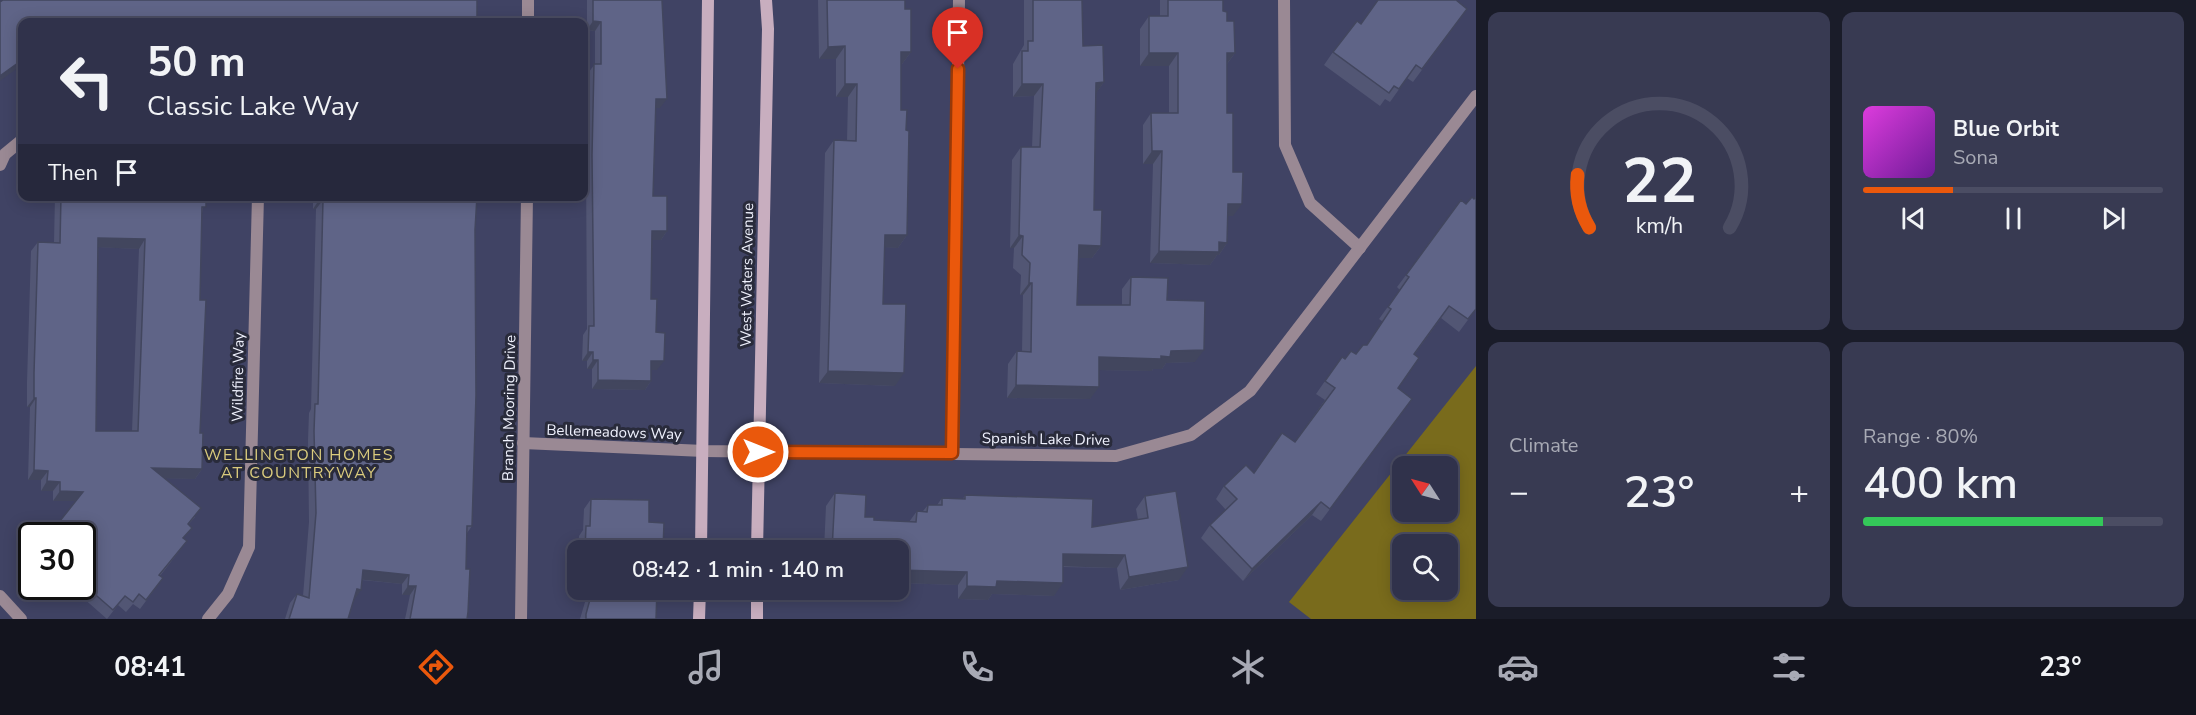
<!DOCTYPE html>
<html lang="en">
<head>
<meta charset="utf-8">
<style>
  :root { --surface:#30324b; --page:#383a52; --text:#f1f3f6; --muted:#a8aab5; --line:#4b4d63; --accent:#ea580c }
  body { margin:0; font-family:"Nunito Sans",sans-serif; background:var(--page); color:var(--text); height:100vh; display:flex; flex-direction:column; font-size:22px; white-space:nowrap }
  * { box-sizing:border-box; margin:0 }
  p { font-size:20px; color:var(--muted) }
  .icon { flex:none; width:33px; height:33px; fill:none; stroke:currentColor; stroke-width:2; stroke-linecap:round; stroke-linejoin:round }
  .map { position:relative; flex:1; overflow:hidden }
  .details { display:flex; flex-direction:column; gap:12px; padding:12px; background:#1a1c29; width:720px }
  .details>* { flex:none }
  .top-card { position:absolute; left:18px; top:18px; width:570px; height:183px; border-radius:12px; box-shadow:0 3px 15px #0003,0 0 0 2px var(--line); background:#30324b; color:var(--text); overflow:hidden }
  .needle { width:39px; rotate:306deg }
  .buttons { position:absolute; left:1392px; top:456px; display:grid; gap:12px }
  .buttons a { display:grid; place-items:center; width:66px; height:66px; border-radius:12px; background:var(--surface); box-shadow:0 3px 15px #0003,0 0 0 2px var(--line); font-size:30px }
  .speed { position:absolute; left:18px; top:522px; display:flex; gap:12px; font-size:30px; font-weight:700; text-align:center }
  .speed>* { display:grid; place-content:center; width:78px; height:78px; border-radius:50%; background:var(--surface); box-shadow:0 3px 15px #0003,0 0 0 2px var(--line); line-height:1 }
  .speed .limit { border:3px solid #111; border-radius:9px; background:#fff; color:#111 }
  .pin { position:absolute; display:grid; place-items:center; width:51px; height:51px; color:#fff; margin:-62px -26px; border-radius:50% 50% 50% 0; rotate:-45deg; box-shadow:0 0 6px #0007 }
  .pin .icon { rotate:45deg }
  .me { position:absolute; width:66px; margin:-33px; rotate:90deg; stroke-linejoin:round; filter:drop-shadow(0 0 4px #0008) }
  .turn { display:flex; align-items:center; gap:21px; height:126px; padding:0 30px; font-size:27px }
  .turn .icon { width:78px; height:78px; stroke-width:2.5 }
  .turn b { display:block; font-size:42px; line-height:51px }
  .then { display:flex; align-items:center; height:57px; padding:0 30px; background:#0003; gap:12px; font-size:22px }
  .big { font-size:45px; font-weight:600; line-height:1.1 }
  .details .widget { flex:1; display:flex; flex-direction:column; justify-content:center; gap:9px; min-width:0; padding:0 21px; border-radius:12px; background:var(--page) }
  .details .dial { align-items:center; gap:0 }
  .dial svg { height:156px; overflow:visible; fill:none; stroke:var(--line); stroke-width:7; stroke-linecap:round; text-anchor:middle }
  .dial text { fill:var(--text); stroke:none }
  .song { display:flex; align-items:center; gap:18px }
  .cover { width:72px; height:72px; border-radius:9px; background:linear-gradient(135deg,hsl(300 70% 55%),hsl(280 70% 35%)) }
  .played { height:6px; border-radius:3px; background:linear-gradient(90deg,var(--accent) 30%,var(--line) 30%) }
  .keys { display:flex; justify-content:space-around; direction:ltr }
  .heat { display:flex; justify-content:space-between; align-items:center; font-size:33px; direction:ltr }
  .charge { height:9px; border-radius:4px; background:linear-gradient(90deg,#34c759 80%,var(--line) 0) }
  .details .tiles { flex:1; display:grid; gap:12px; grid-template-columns:repeat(2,1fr) }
  .trip { position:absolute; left:567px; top:540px; width:342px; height:60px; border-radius:12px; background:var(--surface); box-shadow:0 3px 15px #0003,0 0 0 2px var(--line); font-weight:600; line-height:60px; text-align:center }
  .dock { display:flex; height:96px; justify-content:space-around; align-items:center; background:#13141e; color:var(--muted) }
  .dock .icon { width:42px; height:42px }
  .dock .selected { color:var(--accent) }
  .dock b { font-size:27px; color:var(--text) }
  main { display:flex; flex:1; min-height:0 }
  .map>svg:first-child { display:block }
  .green { fill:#796b1c; fill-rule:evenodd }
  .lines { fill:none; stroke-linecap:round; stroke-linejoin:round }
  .street { stroke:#9a8994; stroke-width:12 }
  .secondary { stroke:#c8aebf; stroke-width:12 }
  .wall { fill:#525674; fill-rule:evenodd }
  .shaded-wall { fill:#42465e }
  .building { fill:#5f6487; stroke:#42465e; stroke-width:1.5; fill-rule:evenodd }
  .route-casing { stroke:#983908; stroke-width:15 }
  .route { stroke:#ea580c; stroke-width:10 }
  .labels { text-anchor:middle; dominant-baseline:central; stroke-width:6; stroke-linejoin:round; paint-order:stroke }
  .street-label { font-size:15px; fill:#f0f2fe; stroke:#292b3b }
  .neighbourhood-label { font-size:16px; letter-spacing:1.5px; fill:#dacb7d; stroke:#292b3b }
</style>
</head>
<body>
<main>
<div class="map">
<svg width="1476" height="619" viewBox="0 0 1476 619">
  <rect width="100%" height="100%" fill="#404364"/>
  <path class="green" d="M1476 366V619H1311L1289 602ZM1402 466H1448V512H1402ZM1402 544H1448V590H1402Z"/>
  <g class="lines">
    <g class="street">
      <path d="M528 0V22"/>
      <path d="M1284 0 1285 145 1310 203 1360 248"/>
      <path d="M0 165 5 154 22 140"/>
      <path d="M523 443 704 451 1116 456 1191 435 1250 391 1476 96"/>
      <path d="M953 453 959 0"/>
      <path d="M0 596 21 619"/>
      <path d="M208 619 228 594 249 547 258 196"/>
      <path d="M521 619 527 196"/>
    </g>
    <g class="secondary">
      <path d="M701 550 708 0"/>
      <path d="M757 550 768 29 766 0"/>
      <path d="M699 619 700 590"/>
      <path d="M757 619V590"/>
    </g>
  </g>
  <g class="wall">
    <path d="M587 0H662L660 108H656L653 196 667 231 661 240H652L651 299 656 332 657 370H651V381L645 390 592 389V369H587V361H582L583 335 587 329 586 164 588 73 595 64V31L587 30Z"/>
    <path d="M818 0H905V9L911 52 902 64H901V110L907 235 898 248 885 247 883 304 895 386 819 383 825 153 834 140 847 141 848 97H836V59H819Z"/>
    <path d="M1024 0H1082L1083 46 1104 82 1096 93 1094 210 1101 246 1092 258H1078L1077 305H1122V289L1131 277 1167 300 1195 362 1166 363 1162 369H1153L1152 371 1099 370 1090 399 1007 398 1008 364 1017 351H1022L1023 295H1020L1021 275 1013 268 1014 248H1010L1012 160 1021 147H1032L1034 96 1013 97V64L1024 45Z"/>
    <path d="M1160 0H1223V11L1227 21 1235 53 1227 64V113L1233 216H1228L1227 243 1219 255H1217L1210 265 1150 263 1153 164H1143V125L1151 113H1169V66H1140V29L1149 16H1160Z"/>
    <path d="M1467 9 1413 82 1407 78 1390 102 1385 99 1380 106 1324 65 1333 52 1361 24Z"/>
    <path d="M55 196H206L202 213 200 300V433L202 469 195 479 164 478 195 517 188 525 180 550 160 576 163 578 140 609 133 604 126 612 118 605 107 619 73 589 71 592 64 586H82V536L75 501H53V491H41V480H28L30 407H27V382L31 251 38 242H54ZM98 247 139 249 132 431H96Z"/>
    <path d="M313 196H477L475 230 472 526 467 533 466 569 467 619H405L410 595H402V584L362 580 354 599 348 619H285L290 603 297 594 303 596 309 522 308 440 309 413 311 409 316 209H313Z"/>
    <path d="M1466 204 1476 309 1459 332 1441 318 1414 355 1398 388 1412 399 1321 521 1312 515 1243 581 1201 538 1210 525 1226 510 1216 499 1224 486 1254 473 1295 442 1325 400 1316 394 1325 381 1345 359 1356 354 1367 345 1383 322 1379 319 1400 290 1397 287 1406 275Z"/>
    <path d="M835 493 865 517 874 520 909 522 917 511H923L928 505H937L942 498 963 499 965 495 1092 527 1138 520 1136 509 1145 496 1179 580 1120 590 1117 568 1063 567 1054 596 992 594 988 600 958 599V585L898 583V550H824L826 506Z"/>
    <path d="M591 499 649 522 663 550H578L579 536 583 530 584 509Z"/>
    <path d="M578 560V590H657L656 619H580L585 602 576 601Z"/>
  </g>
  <g class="shaded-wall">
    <path d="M593 21 601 22 595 31 587 30Z"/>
    <path d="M845 46 836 59H819L828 47Z"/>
    <path d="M901 52H911L902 64H892Z"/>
    <path d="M1149 53H1178L1169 66H1140Z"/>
    <path d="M1227 53H1235L1226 65Z"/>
    <path d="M22 60V65L0 81V76Z"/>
    <path d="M1104 82 1095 95 1096 83Z"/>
    <path d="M845 84H857L848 97H836Z"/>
    <path d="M1022 84H1043L1034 96 1013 97Z"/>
    <path d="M656 99H667L660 108H650Z"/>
    <path d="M1152 151H1162L1153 164H1143Z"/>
    <path d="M319 200H323L316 209H313Z"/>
    <path d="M1228 204H1242L1233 216H1220Z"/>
    <path d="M652 231H667L661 240H646Z"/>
    <path d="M885 235H907L898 248 876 247Z"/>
    <path d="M1019 235 1023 236 1014 248H1010Z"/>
    <path d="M98 238 145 239 139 249 92 247Z"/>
    <path d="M1219 242 1227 243 1219 255H1217L1210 265 1150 263 1159 251Z"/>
    <path d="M1079 245 1101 246 1092 258H1070Z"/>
    <path d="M1029 283H1032L1023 295H1020Z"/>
    <path d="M1204 350 1195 362 1166 363 1162 369H1153L1152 371 1091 370 1099 357 1161 356 1171 351Z"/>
    <path d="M588 352H593L587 361H582Z"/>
    <path d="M593 360H598L592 369H587Z"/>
    <path d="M651 361H664L657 370H645Z"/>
    <path d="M828 371 904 373 895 386 819 383Z"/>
    <path d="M598 380 651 381 645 390 592 389Z"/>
    <path d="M1016 385 1099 387 1090 399 1007 398Z"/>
    <path d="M34 398H36L30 407H27Z"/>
    <path d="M152 468 202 469 195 479 146 478Z"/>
    <path d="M34 470 48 471 41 480H28Z"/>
    <path d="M47 481 60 482 53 491H41Z"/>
    <path d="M60 491 83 492 76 501H53Z"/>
    <path d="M1321 502 1312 515 1243 581 1252 569Z"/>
    <path d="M1063 554 1125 555 1117 568 1054 566Z"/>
    <path d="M1188 567 1179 580 1120 590 1129 577Z"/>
    <path d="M363 570 409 575 402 584 356 579Z"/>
    <path d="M898 570 967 572 958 585 898 583Z"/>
    <path d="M997 581 1063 583 1054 596 992 594 988 600 958 599 967 586Z"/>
    <path d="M408 586H416L410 595H402Z"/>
    <path d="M357 589 361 590 355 599Z"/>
    <path d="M583 591 592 592 585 602 576 601Z"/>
  </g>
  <g class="building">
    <path d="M3 0H477V22H22V60L0 76V2Z"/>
    <path d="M593 0H662L667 99H656L653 196H667V231H652L651 299H657L656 332 665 333 664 361H651V381L598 380V360H593V352H588L589 326H594L592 155 594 64H601V22L593 21Z"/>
    <path d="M827 0H905V9H911V52H901V110H907L906 130 909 131 907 235H885L883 304H906L904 373 828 371 834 140 856 141 857 84H845V46L828 47Z"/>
    <path d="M1033 0H1082L1083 46 1103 45 1104 82 1096 83 1094 210H1102L1101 246 1079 245 1077 305H1130L1131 277 1168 278 1167 300 1205 301 1204 350 1171 351 1170 357 1161 356V359L1099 357V387L1016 385 1017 351 1031 352 1032 283H1029L1030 263 1022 255 1023 236 1019 235 1021 147H1040L1043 84H1022V51H1028V41H1033Z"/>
    <path d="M1168 0H1223V11L1227 12V21H1234L1235 53H1227V113H1233V172H1243L1242 204H1228L1227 243 1219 242V252L1159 251 1162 151H1152L1151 113H1178V53H1149V16H1168Z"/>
    <path d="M1378 0H1456L1467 9 1422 69 1416 65 1399 89 1394 86 1389 93 1333 52 1357 21 1361 24Z"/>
    <path d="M61 196H206V207H202L200 300H206L200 433H203L202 469 152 468 201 508 188 524 192 528 183 538 187 541 159 575 163 578 146 600 139 594 133 602 125 596 113 610 82 583V536H48L83 492 60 491V482L47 481 48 471 34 470 36 398H34V373L38 242 60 243ZM98 238 145 239 138 431H96Z"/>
    <path d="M319 196H477L475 230 476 395 472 526H467L466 569H470L468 612 467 619H410L416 586H408L409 575 363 570 361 590 357 589 348 619H289L297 594 309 598 316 513 314 431 315 404H318L323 200H319Z"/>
    <path d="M1472 197 1474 199 1476 197V309L1468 319 1449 306 1414 354 1419 358 1398 388 1412 399 1330 509 1321 502 1252 569 1210 525 1237 499 1224 486 1246 465 1254 473 1282 433 1295 442 1335 388 1325 381 1342 357 1345 359 1351 351 1356 354 1363 345H1367L1391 309 1388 307 1409 277 1406 275 1461 200 1466 204Z"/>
    <path d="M1176 491 1188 567 1129 577 1125 555 1063 554V583L997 581 996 587 967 586V572L898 570V550H832L835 493 866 495 865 517H874V520L916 522 917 511 927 512 928 505H942V498L965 499V495L1093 499 1092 527 1148 518 1145 496Z"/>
    <path d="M591 499 649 500V522L664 523 663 550H585L586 526H590Z"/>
    <path d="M583 590H657L656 619H586V614L592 592 583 591Z"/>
  </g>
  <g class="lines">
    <g class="route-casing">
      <path id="route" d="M758 452 952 453 958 69"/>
    </g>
    <use href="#route" class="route"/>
  </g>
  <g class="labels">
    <g class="street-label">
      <text transform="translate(747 275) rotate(-89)">West Waters Avenue</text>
      <text transform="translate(238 377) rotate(-89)">Wildfire Way</text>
      <text transform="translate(509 408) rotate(-89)">Branch Mooring Drive</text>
      <text transform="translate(614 432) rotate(2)">Bellemeadows Way</text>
      <text transform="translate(1046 439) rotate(1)">Spanish Lake Drive</text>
    </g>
    <g class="neighbourhood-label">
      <text x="299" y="455">WELLINGTON HOMES<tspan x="299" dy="18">AT COUNTRYWAY</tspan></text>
    </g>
  </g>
</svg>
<div class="buttons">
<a><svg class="needle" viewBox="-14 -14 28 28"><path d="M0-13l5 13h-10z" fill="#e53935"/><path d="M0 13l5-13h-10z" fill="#a8aab5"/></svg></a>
<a><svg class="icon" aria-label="search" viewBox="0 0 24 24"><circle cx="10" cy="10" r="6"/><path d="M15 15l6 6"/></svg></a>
</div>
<div class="speed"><div class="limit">30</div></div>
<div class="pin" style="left:958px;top:69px;background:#d93025"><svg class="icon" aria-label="arrive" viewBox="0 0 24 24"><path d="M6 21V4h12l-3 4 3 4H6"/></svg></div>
<svg class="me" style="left:758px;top:452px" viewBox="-20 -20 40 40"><circle r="17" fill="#ea580c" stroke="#fff" stroke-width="3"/><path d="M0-11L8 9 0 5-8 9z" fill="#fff"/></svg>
<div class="trip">08:42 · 1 min · 140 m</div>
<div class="top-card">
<div class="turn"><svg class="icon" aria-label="left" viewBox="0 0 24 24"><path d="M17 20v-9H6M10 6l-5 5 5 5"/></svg><div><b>50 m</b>Classic Lake Way</div></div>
<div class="then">Then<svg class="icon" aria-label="arrive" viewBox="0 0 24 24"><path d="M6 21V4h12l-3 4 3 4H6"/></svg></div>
</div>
</div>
<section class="details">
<div class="tiles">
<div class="widget dial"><svg viewBox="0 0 100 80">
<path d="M14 69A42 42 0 1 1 86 69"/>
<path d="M14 69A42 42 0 0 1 8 42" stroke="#ea580c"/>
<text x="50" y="56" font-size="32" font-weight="700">22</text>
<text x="50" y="72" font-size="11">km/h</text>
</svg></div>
<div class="widget">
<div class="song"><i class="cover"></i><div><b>Blue Orbit</b><p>Sona</p></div></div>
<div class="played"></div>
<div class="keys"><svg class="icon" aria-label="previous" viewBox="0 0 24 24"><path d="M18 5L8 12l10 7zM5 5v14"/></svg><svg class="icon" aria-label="pause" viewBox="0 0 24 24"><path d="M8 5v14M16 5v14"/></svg><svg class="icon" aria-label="next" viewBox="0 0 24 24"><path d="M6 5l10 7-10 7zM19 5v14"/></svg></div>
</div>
<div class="widget"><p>Climate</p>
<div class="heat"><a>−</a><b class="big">23°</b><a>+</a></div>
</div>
<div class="widget"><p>Range · 80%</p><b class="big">400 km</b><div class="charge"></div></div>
</div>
</section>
</main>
<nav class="dock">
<b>08:41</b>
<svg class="icon selected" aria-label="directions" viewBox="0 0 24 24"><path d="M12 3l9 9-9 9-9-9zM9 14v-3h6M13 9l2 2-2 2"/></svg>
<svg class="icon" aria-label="music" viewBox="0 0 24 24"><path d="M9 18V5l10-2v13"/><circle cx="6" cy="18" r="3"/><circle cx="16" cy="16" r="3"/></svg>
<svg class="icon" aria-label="phone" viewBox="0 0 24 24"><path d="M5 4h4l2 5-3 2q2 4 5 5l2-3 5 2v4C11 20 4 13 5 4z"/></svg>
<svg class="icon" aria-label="climate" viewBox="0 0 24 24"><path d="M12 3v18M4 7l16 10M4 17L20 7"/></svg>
<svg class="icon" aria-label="car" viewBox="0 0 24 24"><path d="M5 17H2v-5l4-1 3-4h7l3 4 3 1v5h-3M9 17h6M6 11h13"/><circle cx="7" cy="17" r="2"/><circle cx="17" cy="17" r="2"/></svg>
<svg class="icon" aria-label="filters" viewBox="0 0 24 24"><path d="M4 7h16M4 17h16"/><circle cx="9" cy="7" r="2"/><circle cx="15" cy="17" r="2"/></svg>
<b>23°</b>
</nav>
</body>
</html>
